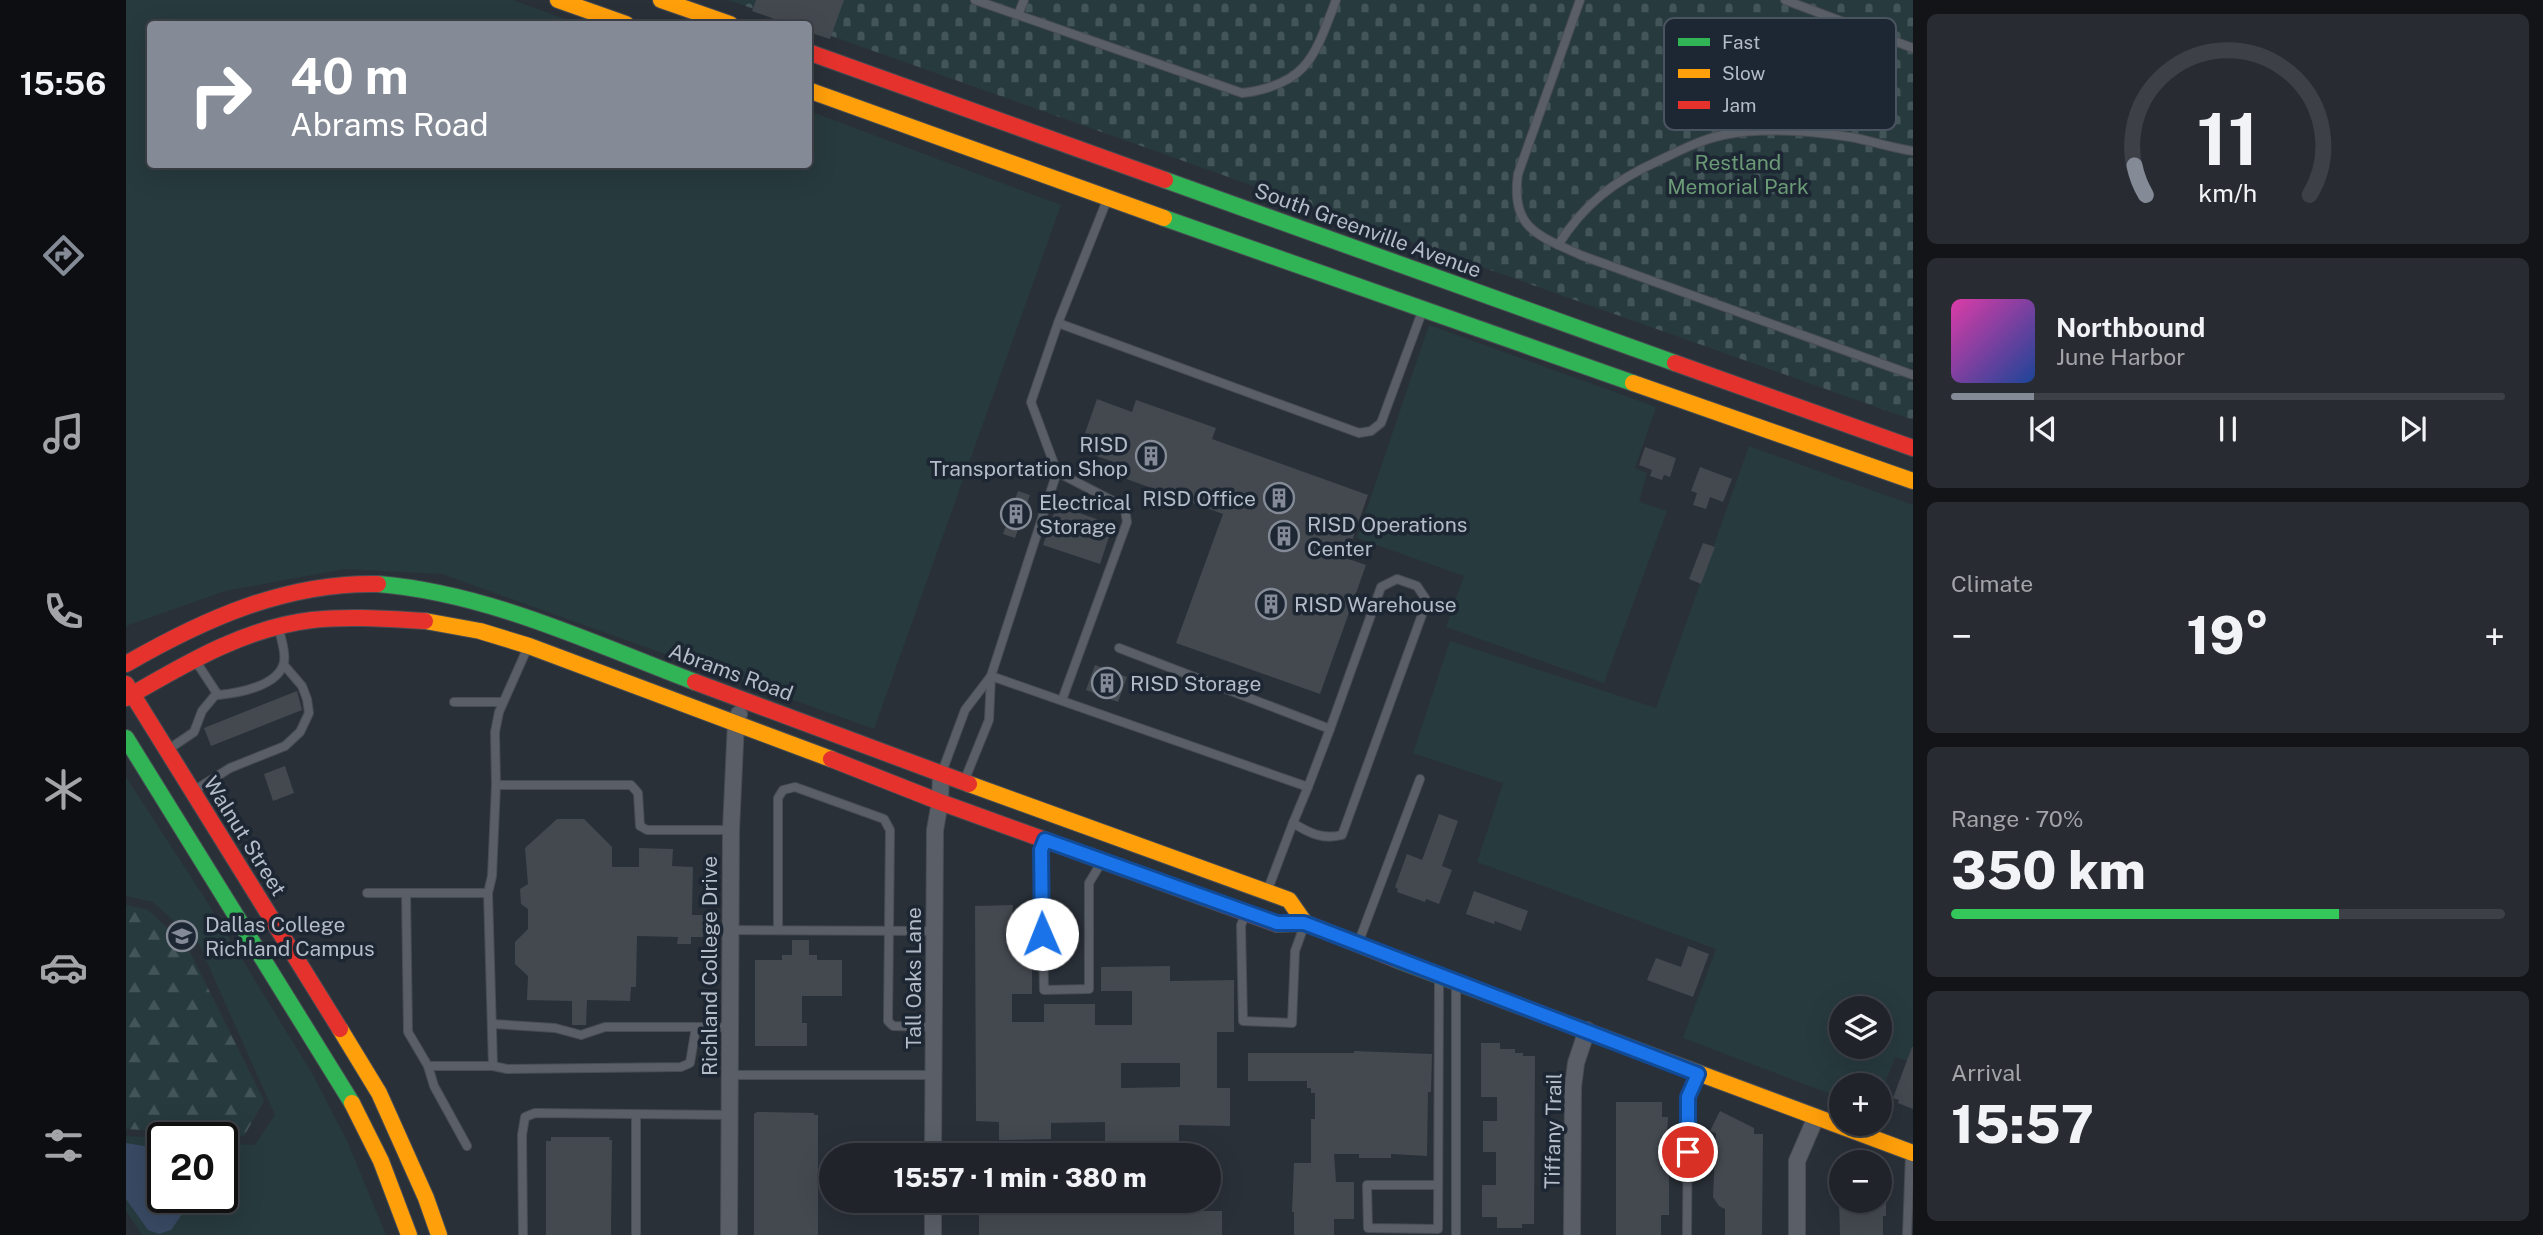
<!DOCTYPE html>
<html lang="en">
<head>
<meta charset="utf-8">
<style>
  :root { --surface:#20242a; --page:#282c32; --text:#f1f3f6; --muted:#a2a4a8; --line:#3d4147; --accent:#848b96 }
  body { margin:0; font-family:"Public Sans",sans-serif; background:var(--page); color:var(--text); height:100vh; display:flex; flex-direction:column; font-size:26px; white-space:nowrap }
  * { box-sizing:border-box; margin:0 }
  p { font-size:23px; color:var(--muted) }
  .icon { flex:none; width:38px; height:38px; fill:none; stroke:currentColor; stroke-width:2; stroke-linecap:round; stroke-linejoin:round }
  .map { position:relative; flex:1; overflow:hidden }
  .sheet { display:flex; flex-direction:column; gap:14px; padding:14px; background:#121417; width:630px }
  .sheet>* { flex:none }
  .guide { position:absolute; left:21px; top:21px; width:665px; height:147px; border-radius:7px; box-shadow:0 7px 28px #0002,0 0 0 2px var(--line); background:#848b96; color:#fff; overflow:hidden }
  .controls { position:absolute; left:1703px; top:996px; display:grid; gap:14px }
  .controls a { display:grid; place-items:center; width:63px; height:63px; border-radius:50%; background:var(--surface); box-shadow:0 7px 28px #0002,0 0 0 2px var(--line); font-size:35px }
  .speed { position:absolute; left:21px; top:1122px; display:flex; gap:14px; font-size:35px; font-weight:700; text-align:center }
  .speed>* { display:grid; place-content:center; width:91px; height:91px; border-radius:50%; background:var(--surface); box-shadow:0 7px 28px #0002,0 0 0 2px var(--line); line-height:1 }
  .speed .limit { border:4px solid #111; border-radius:10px; background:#fff; color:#111 }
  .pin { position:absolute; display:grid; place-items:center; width:60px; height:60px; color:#fff; margin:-30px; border:4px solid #fff; border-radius:50%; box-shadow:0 2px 7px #0007 }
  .me { position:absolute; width:77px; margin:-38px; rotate:359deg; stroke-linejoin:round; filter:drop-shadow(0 0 5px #0008) }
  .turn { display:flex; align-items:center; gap:24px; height:147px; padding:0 28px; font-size:32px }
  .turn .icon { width:91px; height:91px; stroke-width:2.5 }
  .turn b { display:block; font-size:49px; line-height:60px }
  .big { font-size:52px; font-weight:800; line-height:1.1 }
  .sheet .tile { flex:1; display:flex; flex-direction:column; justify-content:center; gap:10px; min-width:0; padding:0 24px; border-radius:10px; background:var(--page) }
  .sheet .dial { align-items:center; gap:0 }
  .dial svg { height:182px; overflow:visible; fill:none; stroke:var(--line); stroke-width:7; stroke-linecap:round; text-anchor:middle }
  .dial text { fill:var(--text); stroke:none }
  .song { display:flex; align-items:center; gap:21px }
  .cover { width:84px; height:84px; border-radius:10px; background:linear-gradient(135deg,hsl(320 70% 55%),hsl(220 70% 35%)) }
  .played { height:7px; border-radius:4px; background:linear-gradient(90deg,var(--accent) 15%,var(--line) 15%) }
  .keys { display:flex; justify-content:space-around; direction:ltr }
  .heat { display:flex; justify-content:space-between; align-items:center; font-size:38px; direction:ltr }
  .charge { height:10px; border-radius:5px; background:linear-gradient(90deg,#34c759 70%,var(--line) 0) }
  .trip { position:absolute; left:693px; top:1143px; width:402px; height:70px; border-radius:35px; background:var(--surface); box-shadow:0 7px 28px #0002,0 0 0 2px var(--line); font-weight:800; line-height:70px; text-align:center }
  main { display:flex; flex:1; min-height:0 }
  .menu { display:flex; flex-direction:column; width:126px; justify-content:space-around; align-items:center; background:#0d0e11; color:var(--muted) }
  .menu .icon { width:49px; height:49px }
  .menu .current { color:var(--accent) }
  .menu b { font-size:32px; color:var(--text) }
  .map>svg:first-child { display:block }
  .green { fill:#273a3e; fill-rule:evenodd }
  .forest { fill:url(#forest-firs) }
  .cemetery { fill:url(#cemetery-stones) }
  .water { fill:#384963 }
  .building { fill:#444950; fill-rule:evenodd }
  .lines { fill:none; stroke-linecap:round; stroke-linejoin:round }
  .lane-casing { stroke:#484c53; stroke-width:10 }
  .street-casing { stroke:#484c53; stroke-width:18 }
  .fast-casing { stroke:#484c53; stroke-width:18 }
  .slow-casing { stroke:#484c53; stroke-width:18 }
  .jam-casing { stroke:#484c53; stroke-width:18 }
  .lane { stroke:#5a5e66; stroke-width:8 }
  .street { stroke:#5a5e66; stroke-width:16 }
  .fast { stroke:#30b455; stroke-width:16 }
  .slow { stroke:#ff9f0a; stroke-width:16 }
  .jam { stroke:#e5322d; stroke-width:16 }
  .route-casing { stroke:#114b97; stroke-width:18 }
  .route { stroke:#1a73e8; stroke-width:12 }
  .labels { text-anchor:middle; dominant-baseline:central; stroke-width:7; stroke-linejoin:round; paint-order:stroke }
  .park-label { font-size:21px; fill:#6b9a76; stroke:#1d2633 }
  .street-label { font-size:21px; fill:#b4bcc9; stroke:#1d2633 }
  .poi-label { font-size:21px; fill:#b4bcc9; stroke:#1d2633; text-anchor:start }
  .key { fill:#1d2633; stroke:#4a5360; stroke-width:2 }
  .key-label { font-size:19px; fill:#b4bcc9 }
</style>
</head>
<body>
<main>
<nav class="menu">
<b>15:56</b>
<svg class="icon current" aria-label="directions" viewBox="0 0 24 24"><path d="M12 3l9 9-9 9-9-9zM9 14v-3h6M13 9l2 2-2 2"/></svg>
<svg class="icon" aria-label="music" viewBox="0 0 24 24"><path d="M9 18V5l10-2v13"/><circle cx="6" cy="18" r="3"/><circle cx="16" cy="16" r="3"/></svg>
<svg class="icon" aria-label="phone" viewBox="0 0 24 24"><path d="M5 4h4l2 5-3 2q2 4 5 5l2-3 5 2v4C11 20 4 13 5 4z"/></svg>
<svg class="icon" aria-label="climate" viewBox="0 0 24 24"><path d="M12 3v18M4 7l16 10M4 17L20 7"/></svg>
<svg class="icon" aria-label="car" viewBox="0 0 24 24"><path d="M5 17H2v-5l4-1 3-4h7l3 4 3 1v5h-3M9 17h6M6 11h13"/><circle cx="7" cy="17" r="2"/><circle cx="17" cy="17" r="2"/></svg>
<svg class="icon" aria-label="filters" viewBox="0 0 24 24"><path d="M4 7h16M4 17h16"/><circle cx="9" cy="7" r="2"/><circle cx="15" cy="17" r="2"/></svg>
</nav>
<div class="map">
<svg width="1787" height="1235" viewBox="0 0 1787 1235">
  <defs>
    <pattern id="forest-firs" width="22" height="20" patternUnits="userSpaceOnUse" patternTransform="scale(1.75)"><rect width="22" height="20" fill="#273a3e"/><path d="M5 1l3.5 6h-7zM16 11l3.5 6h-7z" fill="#445559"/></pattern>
    <pattern id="cemetery-stones" width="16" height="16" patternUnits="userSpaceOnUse" patternTransform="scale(1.75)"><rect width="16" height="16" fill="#273a3e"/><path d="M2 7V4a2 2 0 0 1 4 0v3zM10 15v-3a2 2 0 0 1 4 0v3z" fill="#445559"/></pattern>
  </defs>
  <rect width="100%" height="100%" fill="#2a3038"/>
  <g class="green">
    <path d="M0 0H387L453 24H24V164H682L683 111 935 205 748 729 316 574 218 569 99 591 0 626Z"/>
    <path d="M1303 325 1530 407 1509 468 1521 473 1513 502 1541 511 1478 683 1320 627 1338 576 1231 538Z"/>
    <path d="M1623 446 1787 505V1062L1769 1057 1754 1096V1085H1715V1098L1557 1038 1590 949 1351 862 1377 783 1287 753 1324 641 1530 708ZM1715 1008H1754V1046H1715Z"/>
    <path d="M0 777 78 897 187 1075 222 1143 260 1235H16L0 1211V1136L37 1138V1197H96V1143L129 1145 149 1115 73 944 27 902 0 896Z"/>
  </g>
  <path class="forest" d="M0 905 22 910 61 946 138 1101 118 1136 0 1129Z"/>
  <path class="cemetery" d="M602 0H1787V420L683 28 682 24H671Z"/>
  <path class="water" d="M0 1143 18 1146H37V1197H68L45 1230 33 1234 22 1230 0 1199Z"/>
  <g class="building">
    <path d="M630 0H718L704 39 682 32V24H662L626 11Z"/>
    <path d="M971 399 1006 412 1010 400 1090 428 1086 439 1242 495 1220 558 1240 565 1194 694 1050 643 1097 514 984 473 988 462 953 450Z"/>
    <path d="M1519 447 1550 458 1544 477 1538 475 1536 480 1524 476 1526 470 1513 465Z"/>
    <path d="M1574 467 1606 479 1597 502 1584 497 1580 509 1567 505 1571 493 1565 491Z"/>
    <path d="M892 491 904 495 889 538 877 534Z"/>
    <path d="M931 505 987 525 974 564 917 545Z"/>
    <path d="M1577 543 1589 547 1575 584 1563 579Z"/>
    <path d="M969 665 1001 677 992 702 960 690Z"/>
    <path d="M171 691 176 710 85 746 78 728Z"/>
    <path d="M159 766 168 793 147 801 138 774Z"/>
    <path d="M1313 814 1332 821 1316 866 1326 870 1313 904 1300 899 1299 902 1271 892 1272 889 1269 887 1281 854 1296 860Z"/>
    <path d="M431 819H458L486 847V867H513V848L547 849 546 866 567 867 566 915H578L577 937H565V944H551L552 937 511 936 510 987H505L504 1001 461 1000 460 1025H446V1001L401 1000 402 976 389 964V942L402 929V909L395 904 394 889 402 884 399 848Z"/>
    <path d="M1348 891 1402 911 1395 931 1369 921 1368 924 1340 914Z"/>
    <path d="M887 905 886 918H906V994H886V1022H918V1004H969V1025H1006V991H975V967L1044 966V981L1108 980V1032H1091V1088H1104V1126L1053 1125V1143H979V1122L925 1123V1139L873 1140V1122L850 1121 849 906ZM995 1063H1054V1087L995 1088Z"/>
    <path d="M666 940H683V955H691V960H716V996H676V1023H681V1046H629V960H656V955H666Z"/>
    <path d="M1562 946 1583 954 1567 997 1521 980 1530 958 1555 967Z"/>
    <path d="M1355 1043H1374V1049H1389V1053H1397V1056H1409L1408 1224H1396V1228H1371V1217H1356V1185H1370V1152H1357V1121H1371V1097H1355Z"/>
    <path d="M1786 1047H1787V1109L1772 1103 1773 1100 1767 1098Z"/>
    <path d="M1228 1051 1306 1054 1305 1092H1302L1301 1156 1265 1154V1158H1233V1154H1208L1210 1182H1228V1219H1208V1235H1168V1212H1166L1168 1163H1185V1119H1189V1093H1185V1088H1181V1081H1122V1053H1228Z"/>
    <path d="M1490 1102H1536V1117H1542L1541 1137H1535V1168H1543V1215H1535V1235H1490Z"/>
    <path d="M1594 1111 1628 1128V1134H1637L1636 1235H1599V1209L1593 1206 1587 1197 1590 1133 1584 1131Z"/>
    <path d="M631 1112 688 1113V1115H692V1235H628V1114Z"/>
    <path d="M425 1137H484L483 1140H486L485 1235H420V1141H425Z"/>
    <path d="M1713 1200H1760V1216H1757V1235H1714Z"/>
    <rect x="853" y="1211" width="243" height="24"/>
  </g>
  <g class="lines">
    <g class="lane-casing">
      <g id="lane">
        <path d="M849 0 1116 93C1182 85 1189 55 1210 0"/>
        <path d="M1454 0 1392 174C1384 229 1413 236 1457 256L1787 375"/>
        <path d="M1659 0 1787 48"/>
        <path d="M892 15 898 0"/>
        <path d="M1432 245C1458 204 1488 181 1532 161 1553 151 1574 140 1597 135 1637 127 1685 131 1724 137 1746 141 1766 148 1787 151"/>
        <path d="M932 323 1233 433 1245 431 1255 423 1296 312"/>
        <path d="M931 472 987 501 999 510 1001 522 936 700"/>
        <path d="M401 649 373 712 369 732 370 785H505L512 793 514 826 521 830H605"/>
        <path d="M69 660 92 695C113 693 153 686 158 662 160 652 155 639 153 629"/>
        <path d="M865 676 1182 787 1167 823C1183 833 1197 840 1216 835L1301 601 1291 586 1271 579 1255 587 1204 729 993 648"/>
        <path d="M328 702H377"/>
        <path d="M43 749 68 732 76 711 91 693"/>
        <path d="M816 772 839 710 865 676"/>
        <path d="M839 779 863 720 865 676 931 472 905 402 932 323 981 200"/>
        <path d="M370 785 366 876 362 893 367 1066 381 1069 555 1067 564 1063 570 1027H604"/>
        <path d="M1182 787 1204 729"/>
        <path d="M69 790 104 768 159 746 174 732 183 713 181 699 176 686 158 665"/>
        <path d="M918 842 915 850 918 990 963 989V883L975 863"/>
        <path d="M1142 889 1167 823"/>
        <path d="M241 893H280"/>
        <path d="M362 893H280L282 1032 302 1066H367"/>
        <path d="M1120 914 1115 925 1117 1021 1166 1023 1169 951 1178 926"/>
        <path d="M604 930 808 931"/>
        <path d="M652 930V798L657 790 669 787 758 819 764 830 762 1021 767 1026 808 1027"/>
        <path d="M1233 941 1294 779"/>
        <path d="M1330 986V1235"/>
        <path d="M367 1024 429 1028 455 1035 479 1027H570"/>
        <path d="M302 1066 308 1086 341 1146"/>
        <path d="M604 1075H807"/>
        <path d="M510 1114V1235"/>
        <path d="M807 1149 1073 1151V1155"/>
        <path d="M1312 1185H1241L1242 1228 1312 1229 1313 979"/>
        <path d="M397 1235 396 1135 399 1117 409 1113 604 1115"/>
        <path d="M1561 1235 1562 1097 1570 1076"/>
        <path d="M1781 1235 1784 1155"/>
      </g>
    </g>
    <g class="street-casing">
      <g id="street">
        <path d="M807 1155 809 830 814 802 815 774"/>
        <path d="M807 1200V1235"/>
        <path d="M603 1235 605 830 610 722 613 714"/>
        <path d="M1446 1235 1447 1087 1450 1063 1461 1030"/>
        <path d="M1671 1235V1161L1690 1117"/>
      </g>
    </g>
    <g class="fast-casing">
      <g id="fast">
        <path d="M1039 180 1549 363"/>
        <path d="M1038 218 1507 383"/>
        <path d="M252 584C362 593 466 643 569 682"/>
        <path d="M0 738 226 1103"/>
        <path d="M1269 959 1532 1058"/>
      </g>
    </g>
    <g class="slow-casing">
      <g id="slow">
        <path d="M432 0 500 24"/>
        <path d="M535 0 604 24"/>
        <path d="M682 90 1038 218"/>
        <path d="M1507 383 1787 481"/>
        <path d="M299 621 354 631 403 646 705 759"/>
        <path d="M843 784 1163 900 1179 923"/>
        <path d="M214 1029 253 1093 300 1198 313 1235"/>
        <path d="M1532 1058 1787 1153"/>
        <path d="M226 1103 255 1161 283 1235"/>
      </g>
    </g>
    <g class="jam-casing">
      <g id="jam">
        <path d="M682 52 1039 180"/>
        <path d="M1549 363 1787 448"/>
        <path d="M0 664C78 619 160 582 252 584"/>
        <path d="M569 682 843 784"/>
        <path d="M0 684 214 1029"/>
        <path d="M0 698C59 664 118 628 186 620 224 616 262 619 299 621"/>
        <path d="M705 759 814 802 1151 924 1179 923 1269 959"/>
      </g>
    </g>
    <use href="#lane" class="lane"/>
    <use href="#street" class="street"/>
    <use href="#fast" class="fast"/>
    <use href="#slow" class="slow"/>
    <use href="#jam" class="jam"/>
  </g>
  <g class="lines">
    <g class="route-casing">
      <path id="route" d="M916 934 915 850 919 840 1151 923H1178L1572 1074 1562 1097V1152"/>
    </g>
    <use href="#route" class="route"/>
  </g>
  <defs>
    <g id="building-ring" transform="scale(1.575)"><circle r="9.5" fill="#1d2633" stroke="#848b96" stroke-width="1.5"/><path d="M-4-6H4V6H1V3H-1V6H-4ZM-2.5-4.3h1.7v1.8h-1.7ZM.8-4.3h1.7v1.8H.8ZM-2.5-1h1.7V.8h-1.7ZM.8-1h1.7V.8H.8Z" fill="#848b96"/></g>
    <g id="university-ring" transform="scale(1.575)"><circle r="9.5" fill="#1d2633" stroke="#848b96" stroke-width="1.5"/><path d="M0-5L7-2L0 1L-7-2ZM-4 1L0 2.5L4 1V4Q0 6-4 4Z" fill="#848b96"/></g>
  </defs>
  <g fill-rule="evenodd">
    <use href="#building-ring" x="1025" y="456"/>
    <use href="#building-ring" x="1153" y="498"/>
    <use href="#building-ring" x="890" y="514"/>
    <use href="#building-ring" x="1158" y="536"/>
    <use href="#building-ring" x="1145" y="604"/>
    <use href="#building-ring" x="981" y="683"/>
    <use href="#university-ring" x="56" y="936"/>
  </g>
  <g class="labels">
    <g class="park-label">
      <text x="1612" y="162">Restland<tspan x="1612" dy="24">Memorial Park</tspan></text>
    </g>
    <g class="street-label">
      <text transform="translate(1242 230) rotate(20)">South Greenville Avenue</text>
      <text transform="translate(605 672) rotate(20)">Abrams Road</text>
      <text transform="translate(119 836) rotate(58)">Walnut Street</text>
      <text transform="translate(583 966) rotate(-90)">Richland College Drive</text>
      <text transform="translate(787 978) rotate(-90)">Tall Oaks Lane</text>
      <text transform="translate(1427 1131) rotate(-89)">Tiffany Trail</text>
    </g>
    <g class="poi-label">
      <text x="1002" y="444" text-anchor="end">RISD<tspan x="1002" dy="24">Transportation Shop</tspan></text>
      <text x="1130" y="498" text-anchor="end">RISD Office</text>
      <text x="913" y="502">Electrical<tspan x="913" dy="24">Storage</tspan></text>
      <text x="1181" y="524">RISD Operations<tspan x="1181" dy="24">Center</tspan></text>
      <text x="1168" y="604">RISD Warehouse</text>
      <text x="1004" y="683">RISD Storage</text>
      <text x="79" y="924">Dallas College<tspan x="79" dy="24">Richland Campus</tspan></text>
    </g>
  </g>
  <rect x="1538" y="18" width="232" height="112" rx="10" class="key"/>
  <rect x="1552" y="38" width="32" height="8" fill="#30b455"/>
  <rect x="1552" y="69" width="32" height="9" fill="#ff9f0a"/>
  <rect x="1552" y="101" width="32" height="8" fill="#e5322d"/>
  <g class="key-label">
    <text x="1596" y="49">Fast</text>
    <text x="1596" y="80">Slow</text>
    <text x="1596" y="112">Jam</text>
  </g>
</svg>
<div class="controls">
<a><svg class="icon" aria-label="layers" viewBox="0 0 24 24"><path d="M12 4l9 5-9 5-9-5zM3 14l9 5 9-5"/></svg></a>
<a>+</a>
<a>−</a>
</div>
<div class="speed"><div class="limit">20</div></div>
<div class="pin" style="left:1562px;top:1152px;background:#d93025"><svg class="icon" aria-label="arrive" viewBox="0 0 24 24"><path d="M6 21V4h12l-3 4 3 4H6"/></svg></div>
<svg class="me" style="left:916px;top:934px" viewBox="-20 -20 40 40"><circle r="19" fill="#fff"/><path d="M0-13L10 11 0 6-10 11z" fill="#1a73e8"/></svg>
<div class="trip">15:57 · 1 min · 380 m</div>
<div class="guide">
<div class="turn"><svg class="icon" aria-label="right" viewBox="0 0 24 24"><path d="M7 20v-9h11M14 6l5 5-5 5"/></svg><div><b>40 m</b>Abrams Road</div></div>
</div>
</div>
<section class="sheet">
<div class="tile dial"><svg viewBox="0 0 100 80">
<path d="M14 69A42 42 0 1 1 86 69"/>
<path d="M14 69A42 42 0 0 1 9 56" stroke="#848b96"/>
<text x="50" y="56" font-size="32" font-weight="700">11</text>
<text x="50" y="72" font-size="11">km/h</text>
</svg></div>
<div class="tile">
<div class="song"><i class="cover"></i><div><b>Northbound</b><p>June Harbor</p></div></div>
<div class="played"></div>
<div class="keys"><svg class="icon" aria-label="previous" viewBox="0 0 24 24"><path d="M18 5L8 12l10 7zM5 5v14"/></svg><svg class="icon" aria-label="pause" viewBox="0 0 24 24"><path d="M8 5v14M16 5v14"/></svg><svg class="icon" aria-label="next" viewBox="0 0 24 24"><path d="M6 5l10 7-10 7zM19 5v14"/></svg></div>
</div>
<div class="tile"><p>Climate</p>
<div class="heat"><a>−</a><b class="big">19°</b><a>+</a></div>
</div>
<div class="tile"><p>Range · 70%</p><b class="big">350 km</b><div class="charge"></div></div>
<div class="tile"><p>Arrival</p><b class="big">15:57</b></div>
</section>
</main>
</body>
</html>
